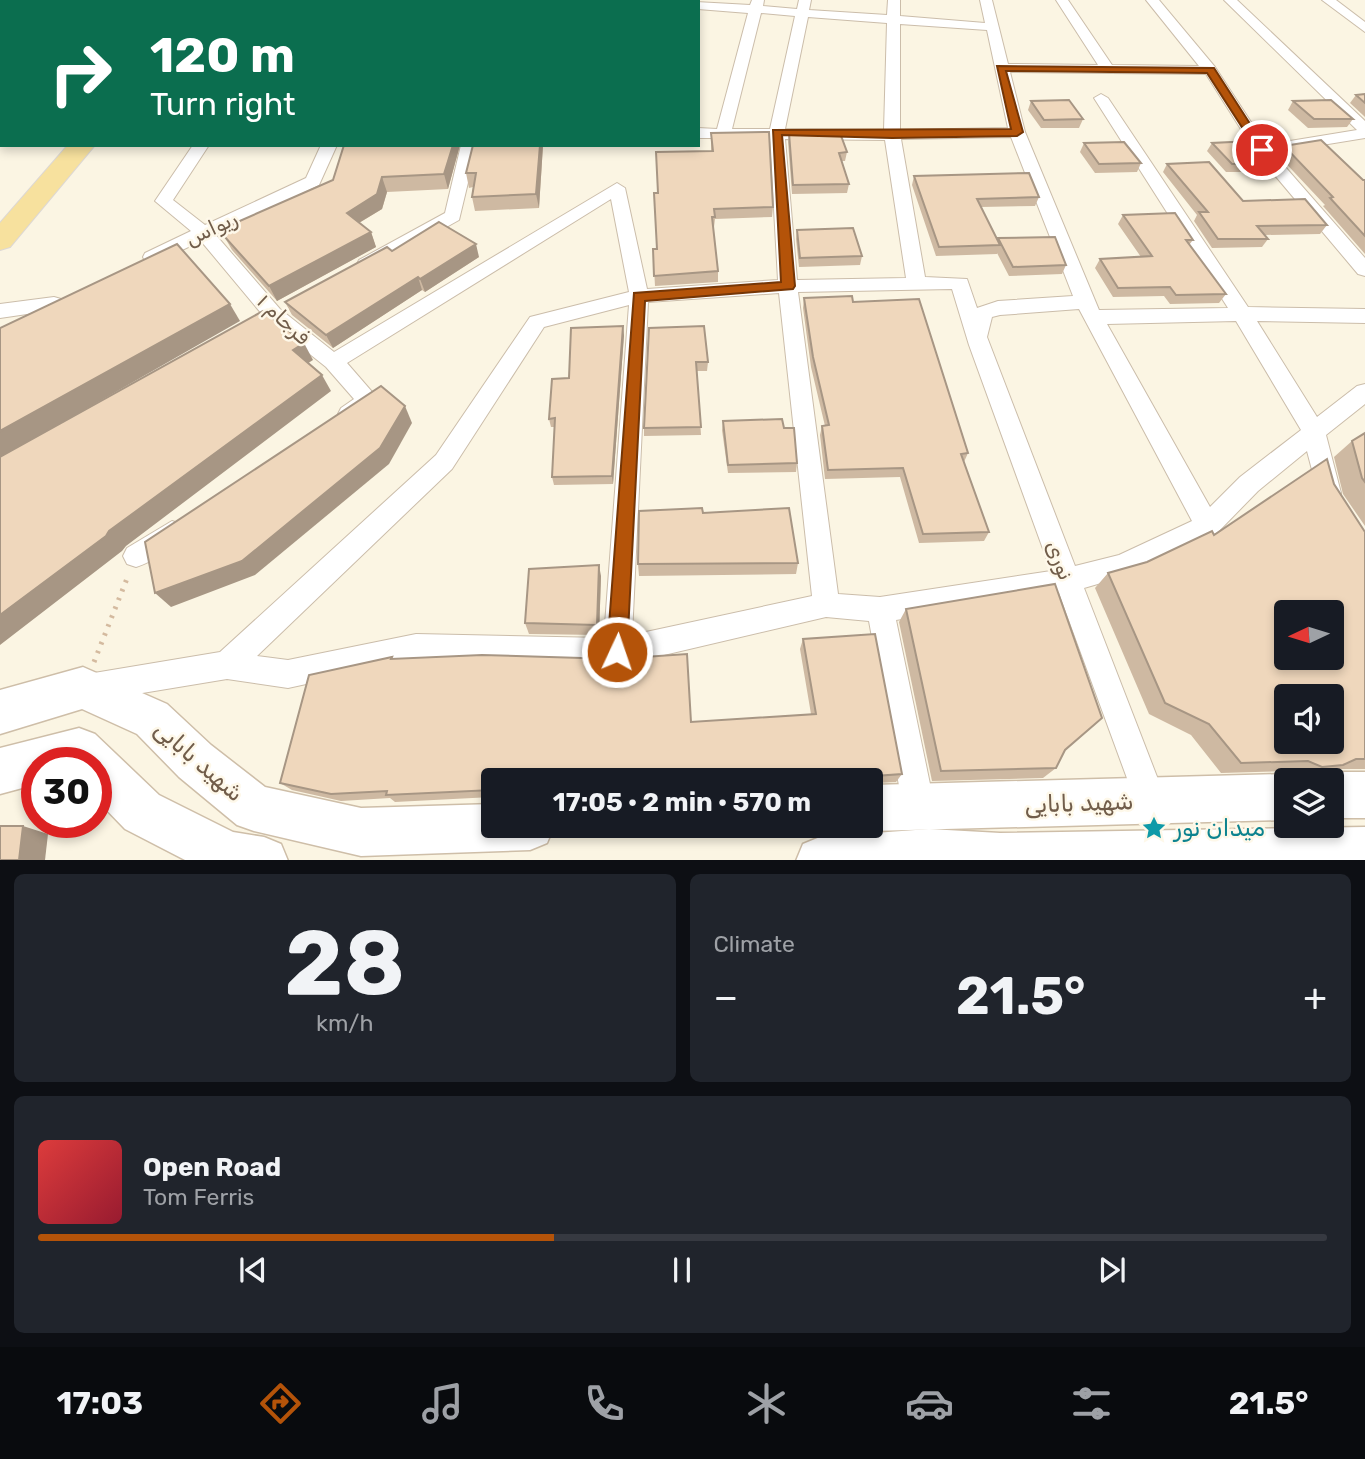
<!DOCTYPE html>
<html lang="en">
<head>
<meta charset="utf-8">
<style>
  :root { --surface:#171b24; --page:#20242c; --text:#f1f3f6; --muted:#9ea1a6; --line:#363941; --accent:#b45309 }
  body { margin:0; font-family:Rubik,Vazirmatn,sans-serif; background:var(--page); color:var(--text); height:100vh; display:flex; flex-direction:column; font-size:26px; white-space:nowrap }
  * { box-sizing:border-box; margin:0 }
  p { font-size:23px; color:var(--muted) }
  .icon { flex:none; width:38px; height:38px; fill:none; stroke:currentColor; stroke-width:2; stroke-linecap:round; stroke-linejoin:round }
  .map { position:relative; height:860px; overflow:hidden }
  .panel { display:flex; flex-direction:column; gap:14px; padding:14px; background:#0d0f14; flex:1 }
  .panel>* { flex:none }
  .hud { position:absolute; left:0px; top:0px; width:700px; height:147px; box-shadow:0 4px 10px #0003; background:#0b6e4f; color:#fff; overflow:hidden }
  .needle { width:46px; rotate:266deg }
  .buttons { position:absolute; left:1274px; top:600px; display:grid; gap:14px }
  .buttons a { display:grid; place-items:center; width:70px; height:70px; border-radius:7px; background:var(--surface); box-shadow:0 4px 10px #0003; font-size:35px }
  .speed { position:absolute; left:21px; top:747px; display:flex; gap:14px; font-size:35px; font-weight:700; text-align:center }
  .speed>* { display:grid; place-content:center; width:91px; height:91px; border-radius:50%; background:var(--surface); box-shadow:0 4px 10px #0003; line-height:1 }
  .speed .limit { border:10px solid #d22; background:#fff; color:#111 }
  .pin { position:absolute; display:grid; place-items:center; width:60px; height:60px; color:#fff; margin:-30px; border:4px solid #fff; border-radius:50%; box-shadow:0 2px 7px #0007 }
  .me { position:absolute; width:77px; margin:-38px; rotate:3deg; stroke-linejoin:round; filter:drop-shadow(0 0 5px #0008) }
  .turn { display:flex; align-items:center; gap:24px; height:147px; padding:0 35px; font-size:32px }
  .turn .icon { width:91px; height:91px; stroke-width:2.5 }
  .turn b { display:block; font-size:49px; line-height:60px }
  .big { font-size:52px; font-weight:700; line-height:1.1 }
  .panel .card { flex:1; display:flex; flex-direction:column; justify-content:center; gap:10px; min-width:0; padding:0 24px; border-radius:10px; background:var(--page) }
  .panel .dial { align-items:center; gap:0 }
  .dial b { font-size:91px; line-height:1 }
  .song { display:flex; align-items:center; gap:21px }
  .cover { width:84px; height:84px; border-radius:10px; background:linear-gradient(135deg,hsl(0 70% 55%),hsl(350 70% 35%)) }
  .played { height:7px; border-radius:4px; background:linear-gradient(90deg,var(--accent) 40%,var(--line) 40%) }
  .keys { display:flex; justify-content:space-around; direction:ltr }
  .heat { display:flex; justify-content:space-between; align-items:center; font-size:38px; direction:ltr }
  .panel .tiles { flex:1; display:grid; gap:14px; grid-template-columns:1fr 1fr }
  .card:last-child { grid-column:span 2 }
  .trip { position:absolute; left:481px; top:768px; width:402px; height:70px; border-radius:7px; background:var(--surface); box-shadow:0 4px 10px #0003; font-weight:700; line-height:70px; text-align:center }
  .menu { display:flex; height:112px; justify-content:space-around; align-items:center; background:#090b0e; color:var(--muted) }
  .menu .icon { width:49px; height:49px }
  .menu .selected { color:var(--accent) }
  .menu b { font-size:32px; color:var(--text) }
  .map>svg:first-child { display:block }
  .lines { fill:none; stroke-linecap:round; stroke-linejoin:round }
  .street-casing { stroke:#cbbdaa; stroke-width:2 }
  .secondary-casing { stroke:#cebea8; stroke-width:3 }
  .primary-casing { stroke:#ddd8d4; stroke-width:2 }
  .path { stroke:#d4ba9f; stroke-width:5; stroke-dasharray:2.5 7; stroke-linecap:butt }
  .street { fill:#fff; fill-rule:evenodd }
  .secondary { fill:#fff; fill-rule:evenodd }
  .primary { fill:#f7e19e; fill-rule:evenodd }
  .wall { fill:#ceb9a2 }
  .shaded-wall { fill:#a79684 }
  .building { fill:#efd7bc; stroke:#a79684; stroke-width:2; fill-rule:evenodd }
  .route { fill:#b45309; stroke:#753606; stroke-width:2 }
  .labels { text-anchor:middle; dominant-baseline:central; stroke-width:5; stroke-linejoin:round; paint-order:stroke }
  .street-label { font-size:21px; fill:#715d4a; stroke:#fef8e9 }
  .near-street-label { font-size:24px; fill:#715d4a; stroke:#fef8e9 }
  .near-culture-label { font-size:24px; fill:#0d838f; stroke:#fef8e9; text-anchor:start }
</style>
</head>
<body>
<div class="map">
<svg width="1365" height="861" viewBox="0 0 1365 861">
  <rect width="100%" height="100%" fill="#fbf5e3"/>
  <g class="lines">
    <g class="street-casing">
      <g id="street">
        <path d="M290 0H302L289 2Z"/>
        <path d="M391 0H403L390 2Z"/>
        <path d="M752 0H764L763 6 797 9 799 0H811L809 10 887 15 888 0H900V16L985 23 980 0H992L1008 64 1098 65 1056 0H1068L1112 65 1199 66 1146 0H1159L1215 67 1266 145 1357 130 1224 0H1237L1365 121V138L1273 153 1365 258V276L1358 274 1256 153 1206 74 1010 72 1025 132 1099 310 1228 308 1094 98 1101 94 1108 98 1248 307 1365 309V323L1257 321 1317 417 1357 386 1365 384V404L1326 435 1341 493 1338 500 1329 503 1320 500 1307 451 1258 491 1216 534 1132 574 1084 588 1166 800 1161 811 1150 816 1139 811 1059 593 896 620 936 813 931 824 920 829 909 824 904 813 869 621 826 617 617 666 416 660 288 688 227 679 88 702 78 698 73 688 78 678 88 674 220 652 436 455 530 317 629 292 611 199 347 363 380 401C373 413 355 424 341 420L338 414 341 408 354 399 326 367 266 319 201 241 159 261H145L143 257 145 253 191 231 155 201 193 145H209L173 200 205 225 306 178 321 145H337L319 185 215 234 280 309 334 352 617 183 625 188 647 289 778 280 770 138H698V128L717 129 748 13 698 9 696 2 750 5ZM761 13 795 16 770 129H732ZM808 17 887 23 884 130 785 129ZM900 24 987 30 1008 128 900 130ZM1011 137 1073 296 998 301 977 308 967 279 925 277 901 139ZM785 139 885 140 906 278 797 280ZM952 289 969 345 1051 571 880 597 838 594 798 292ZM779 293 812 596 632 635 648 302ZM629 305 604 638 416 634 288 660 257 656 452 469 544 327ZM1079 309 1192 521 1119 555 1075 566 987 337 992 317 1000 315ZM1236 321 1301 430 1240 477 1210 507 1107 324Z"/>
        <path d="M1322 0H1336L1365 22V32Z"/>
        <path d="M461 145H477L459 220 373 268H359L357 264 359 260 445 213Z"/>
        <path d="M54 297 61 299 64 304 61 309 0 318V304Z"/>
        <path d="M172 521 181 524 185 532C177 547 152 562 136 567L127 564 123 556 127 548Z"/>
      </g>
    </g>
    <g class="secondary-casing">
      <g id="secondary">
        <path d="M83 667 167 704 211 745 265 787 361 808 494 804V826H554L547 843 530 850 361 856 254 831 237 825 179 777 137 734 82 709 0 734V690Z"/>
        <path d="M79 728 95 734 159 795 233 832 264 837 281 844 288 861H187L125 829 96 799V763H37V784L0 794V748Z"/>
        <path d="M1332 772H1365V818H1332V780H1315Z"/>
        <path d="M1286 774 1302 780H1286V820L872 831 859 826H872V785Z"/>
        <path d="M1365 827V861H796L803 844 820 837 929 829 1000 833Z"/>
      </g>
    </g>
    <g class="primary-casing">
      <g id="primary">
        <path d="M179 0H200L178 2Z"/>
        <path d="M68 145H95L10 247 0 250V223Z"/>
      </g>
    </g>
    <path class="path" d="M94 662 128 576"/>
    <use href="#street" class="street"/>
    <use href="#secondary" class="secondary"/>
    <use href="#primary" class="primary"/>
  </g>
  <g class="wall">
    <path d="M1365 94V117L1350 103 1356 95Z"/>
    <path d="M1031 101 1083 119 1079 128H1041L1028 110Z"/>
    <path d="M1293 101 1353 119 1347 127 1308 128 1288 110Z"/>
    <path d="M711 133 773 207 772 217 715 219 714 227H713L718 271V282L655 286 653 249H656L711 151Z"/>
    <path d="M789 133 847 152 845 161H842L849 184 847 193 792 194 788 142Z"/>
    <path d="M1084 143 1141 163 1137 172 1095 173 1080 152Z"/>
    <path d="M1212 143 1274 163 1268 172H1226L1207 151Z"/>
    <path d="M460 145 448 189 387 192 382 209 359 223 371 232 376 247 277 301 232 250 224 236 333 180Z"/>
    <path d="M473 145H543L539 208 475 211 472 197 473 187 469 188 466 173Z"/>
    <path d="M1284 146 1365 180V254L1323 206 1325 205 1278 155Z"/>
    <path d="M1167 164 1243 201 1327 225 1320 234 1265 235 1268 239 1262 247 1212 248 1194 221 1197 215 1163 172Z"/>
    <path d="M914 176 1039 197 1035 206 981 207 998 240V238L1066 265 1062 274 1009 276 997 253V254L936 256 912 185Z"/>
    <path d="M1123 215 1193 240 1189 245 1226 294 1219 303 1170 304 1164 296 1113 297 1095 268 1100 259 1141 257 1118 224Z"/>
    <path d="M797 230 862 256 860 265 799 267 796 239Z"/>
    <path d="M392 251 479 257 425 292 422 290 333 348 292 315 285 302Z"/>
    <path d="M804 298 853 302 968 453 964 462 989 532 984 541 919 543 900 477 825 479 820 435 822 426H825L811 367 803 308Z"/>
    <path d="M649 328 708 362 707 371H697L701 435 644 436V428Z"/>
    <path d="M624 335 613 484 554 485 552 477 555 427H551L549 419 569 378Z"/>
    <path d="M723 421 784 428 797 463 796 472 728 473 722 430Z"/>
    <path d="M1365 433V526L1343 494 1334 457 1352 441Z"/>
    <path d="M1334 484 1365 532V769H1333L1320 775 1300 776 1286 771 1221 773 1191 735 1149 714 1095 588 1108 573 1147 562Z"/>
    <path d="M703 513 798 563 796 574 639 576 638 564Z"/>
    <path d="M601 576 599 635 529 634 525 623Z"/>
    <path d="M906 609 1065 750 1056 768 1043 778 932 781 899 622Z"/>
    <path d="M803 639 902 774 896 782 875 783V796L872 800V780H494V799L492 797 395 802 390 798 341 801 292 790 280 783 393 659 691 722 811 714 800 649Z"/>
  </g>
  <g class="shaded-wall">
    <path d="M453 145H460L448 189 444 174Z"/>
    <path d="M540 145H543L539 208 536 194Z"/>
    <path d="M382 177 387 192 382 209 352 227 347 213Z"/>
    <path d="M371 232 376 247 277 301 269 286Z"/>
    <path d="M476 244 479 257 425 292 420 279Z"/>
    <path d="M418 277 422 290 333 348 326 335Z"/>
    <path d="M230 304 240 321 0 458V431Z"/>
    <path d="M623 326 624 335 613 484 612 476Z"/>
    <path d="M304 343 313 360 302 367 293 350Z"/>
    <path d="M322 375 331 391 126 546 122 551 0 645V615L109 531Z"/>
    <path d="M405 406 412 423 389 464 255 575 171 607 155 593Z"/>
    <path d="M599 565 601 576 599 635 597 625Z"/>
    <path d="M23 826 48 834 45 860H19Z"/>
  </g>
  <g class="building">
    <path d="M404 0H601V2H403Z"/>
    <path d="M1365 94V103L1356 95Z"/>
    <path d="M1069 100 1083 119 1044 120 1031 101Z"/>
    <path d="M1331 100 1353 119H1314L1293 101Z"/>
    <path d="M769 132 773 207 714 209 715 217H712L718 271 654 276 653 249H657L654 193H658L656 152 713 151 711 133Z"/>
    <path d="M789 133H840L847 152 839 153 849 184 793 185Z"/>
    <path d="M1321 140 1363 180H1365V236L1330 198 1333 197 1284 146Z"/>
    <path d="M1252 141 1257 142 1274 163 1232 164 1212 143Z"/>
    <path d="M1124 142 1141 163 1099 164 1084 143Z"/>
    <path d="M344 145H453L444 174 382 177 377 194 347 213 371 232 269 286 224 236 226 227 333 180Z"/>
    <path d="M473 145H540L536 194 472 197 476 173H466Z"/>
    <path d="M1209 162 1243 201 1305 199 1327 225 1257 226 1268 239H1218L1199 212H1208L1167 164Z"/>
    <path d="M1029 173 1039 197 977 199 1000 245 939 247 914 176Z"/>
    <path d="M1175 213 1193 240H1186L1226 294 1176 295 1170 287 1118 288 1100 259 1152 256 1123 215Z"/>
    <path d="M439 222 476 244 420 279 418 277 326 335 285 302 387 247 392 251Z"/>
    <path d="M853 228 862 256 800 258 797 230Z"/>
    <path d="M1055 237 1066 265 1013 267 998 238Z"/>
    <path d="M177 244 230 304 0 431V328Z"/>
    <path d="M852 296 853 302 919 299 968 453 961 454 989 532 923 534 903 468 828 470 822 426 829 425 813 357 804 298Z"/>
    <path d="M263 311 304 343 293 350 322 375 109 531 106 536 0 615V457Z"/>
    <path d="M623 326 612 476 552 477 555 418 549 419 552 379 569 378 571 328Z"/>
    <path d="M704 326 708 362H696L701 427 644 428 649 328Z"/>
    <path d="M381 386 405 406 380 448 242 561 155 593 145 542Z"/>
    <path d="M782 419 784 428H794L797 463 728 465 723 421Z"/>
    <path d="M1365 433V482L1362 478 1352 441Z"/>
    <path d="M1327 459 1334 484 1365 532V759H1356L1343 765 1322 767 1308 761 1241 763 1209 724 1165 703 1108 573 1147 562 1212 531 1214 535ZM1286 612H1332V658H1286ZM1286 696H1332V742H1286Z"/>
    <path d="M702 508 703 513 789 508 798 563 638 564 639 511Z"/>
    <path d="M599 565 597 625 525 623 529 569Z"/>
    <path d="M1055 584 1102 718 1065 750 1056 768 941 771 906 609Z"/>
    <path d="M875 634 902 774 875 776V796H872V780H494V796H492V790L386 795 387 791 331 794 280 783 309 675 392 657 391 659 482 655 615 659 687 654 691 722 816 714 803 639Z"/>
    <path d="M0 826H23L19 860H0Z"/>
  </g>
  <path class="route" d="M997 66 1214 68 1267 150 1258 152 1207 73 1006 71 1023 132 1017 136 892 138 782 135 795 286 793 289 645 301 627 652 624 659 617 662 610 659 607 652 634 293 781 282 773 130 1011 129Z"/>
  <defs>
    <g id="sight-bare" transform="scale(1.89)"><path d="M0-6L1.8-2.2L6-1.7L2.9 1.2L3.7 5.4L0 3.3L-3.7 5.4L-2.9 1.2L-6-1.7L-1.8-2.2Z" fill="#0f9aa8" stroke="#fef8e9" stroke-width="2.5" paint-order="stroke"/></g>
  </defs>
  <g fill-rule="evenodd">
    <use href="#sight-bare" x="1154" y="828"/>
  </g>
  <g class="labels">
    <g class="street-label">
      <text transform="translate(211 228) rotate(-25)">ریواس</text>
      <text transform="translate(284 319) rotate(43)">فرجام ۱</text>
      <text transform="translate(1060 560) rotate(69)">نوری</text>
    </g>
    <g class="near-street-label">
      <text transform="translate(199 761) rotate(41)">شهید بابایی</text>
      <text transform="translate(1079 803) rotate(-2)">شهید بابایی</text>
    </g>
    <g class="near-culture-label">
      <text x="1174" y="828">میدان نور</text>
    </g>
  </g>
</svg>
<div class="buttons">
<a><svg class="needle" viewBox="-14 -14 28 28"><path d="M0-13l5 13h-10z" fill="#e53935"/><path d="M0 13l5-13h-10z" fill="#9ea1a6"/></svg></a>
<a><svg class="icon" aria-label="sound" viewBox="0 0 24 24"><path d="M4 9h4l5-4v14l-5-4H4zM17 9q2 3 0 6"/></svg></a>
<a><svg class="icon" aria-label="layers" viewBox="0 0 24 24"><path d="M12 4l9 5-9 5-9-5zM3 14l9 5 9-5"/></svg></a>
</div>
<div class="speed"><div class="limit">30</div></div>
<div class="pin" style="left:1262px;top:150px;background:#d93025"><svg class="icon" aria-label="arrive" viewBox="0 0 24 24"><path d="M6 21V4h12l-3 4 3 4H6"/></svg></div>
<svg class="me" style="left:617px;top:652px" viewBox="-20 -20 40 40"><circle r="17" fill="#b45309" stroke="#fff" stroke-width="3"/><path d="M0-11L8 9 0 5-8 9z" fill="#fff"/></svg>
<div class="trip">17:05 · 2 min · 570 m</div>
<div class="hud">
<div class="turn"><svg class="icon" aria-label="right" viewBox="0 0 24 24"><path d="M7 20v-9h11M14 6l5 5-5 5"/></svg><div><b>120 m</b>Turn right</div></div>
</div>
</div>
<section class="panel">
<div class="tiles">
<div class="card dial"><b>28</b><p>km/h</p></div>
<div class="card"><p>Climate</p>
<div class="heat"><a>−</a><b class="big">21.5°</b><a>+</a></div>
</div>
<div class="card">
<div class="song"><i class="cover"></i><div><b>Open Road</b><p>Tom Ferris</p></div></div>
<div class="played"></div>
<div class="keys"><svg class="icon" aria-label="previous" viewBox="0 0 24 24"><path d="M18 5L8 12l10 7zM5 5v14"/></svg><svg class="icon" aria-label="pause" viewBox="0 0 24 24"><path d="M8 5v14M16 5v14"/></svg><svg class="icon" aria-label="next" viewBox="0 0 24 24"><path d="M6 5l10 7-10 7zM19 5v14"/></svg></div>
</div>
</div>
</section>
<nav class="menu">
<b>17:03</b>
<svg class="icon selected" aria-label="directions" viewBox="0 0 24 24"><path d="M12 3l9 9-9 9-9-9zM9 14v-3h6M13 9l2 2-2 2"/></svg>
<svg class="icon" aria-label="music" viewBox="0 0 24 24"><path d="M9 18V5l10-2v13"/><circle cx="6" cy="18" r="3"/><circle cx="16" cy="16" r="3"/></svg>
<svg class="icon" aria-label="phone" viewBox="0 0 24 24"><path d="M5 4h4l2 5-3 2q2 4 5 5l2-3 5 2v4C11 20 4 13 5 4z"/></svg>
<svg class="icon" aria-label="climate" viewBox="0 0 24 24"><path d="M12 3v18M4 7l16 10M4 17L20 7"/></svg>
<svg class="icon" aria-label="car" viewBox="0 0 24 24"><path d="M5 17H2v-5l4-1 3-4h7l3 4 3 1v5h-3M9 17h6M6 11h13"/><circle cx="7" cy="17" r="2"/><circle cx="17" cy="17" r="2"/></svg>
<svg class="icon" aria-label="filters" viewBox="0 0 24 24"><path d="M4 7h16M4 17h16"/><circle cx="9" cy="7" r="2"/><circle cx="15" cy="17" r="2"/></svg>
<b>21.5°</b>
</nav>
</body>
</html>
